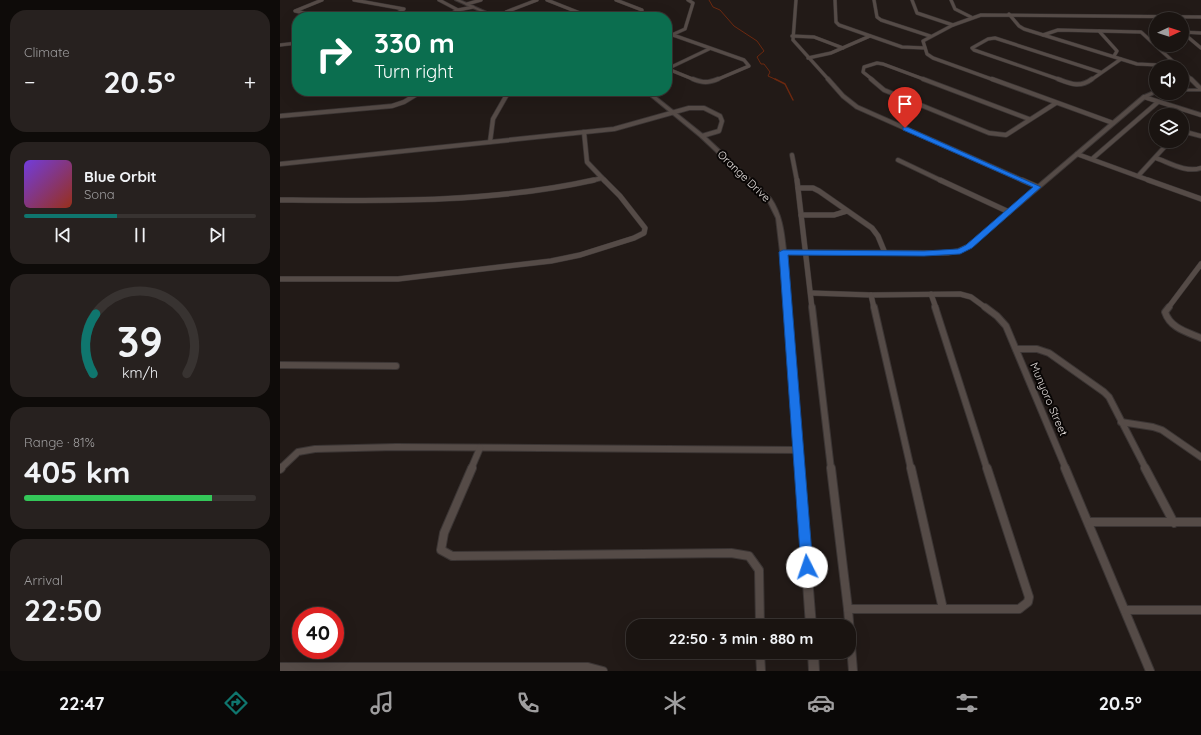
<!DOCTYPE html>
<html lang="en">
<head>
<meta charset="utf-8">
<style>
  :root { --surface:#1a1411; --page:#27211f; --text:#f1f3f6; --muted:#9f9e9f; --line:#383331; --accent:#0f766e }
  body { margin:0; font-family:Quicksand,sans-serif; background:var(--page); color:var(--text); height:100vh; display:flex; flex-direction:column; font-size:15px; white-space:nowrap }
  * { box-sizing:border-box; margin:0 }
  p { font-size:13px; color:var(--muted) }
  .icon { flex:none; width:22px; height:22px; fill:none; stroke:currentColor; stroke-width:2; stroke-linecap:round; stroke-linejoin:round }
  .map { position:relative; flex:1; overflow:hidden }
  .details { display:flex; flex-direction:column; gap:10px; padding:10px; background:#0e0b09; width:280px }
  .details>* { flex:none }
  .top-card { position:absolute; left:12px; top:12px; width:380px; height:84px; border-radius:16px; box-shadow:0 4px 16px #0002,0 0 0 1px var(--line); background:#0b6e4f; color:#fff; overflow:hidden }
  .needle { width:26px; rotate:86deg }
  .buttons { position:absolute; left:869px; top:12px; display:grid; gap:8px }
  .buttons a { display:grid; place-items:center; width:40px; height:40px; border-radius:50%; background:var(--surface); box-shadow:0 4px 16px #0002,0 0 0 1px var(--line); font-size:20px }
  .speed { position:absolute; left:12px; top:607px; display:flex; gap:8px; font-size:20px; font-weight:700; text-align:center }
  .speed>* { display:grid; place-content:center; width:52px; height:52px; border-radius:50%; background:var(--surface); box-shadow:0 4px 16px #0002,0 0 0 1px var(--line); line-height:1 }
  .speed .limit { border:6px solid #d22; background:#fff; color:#111 }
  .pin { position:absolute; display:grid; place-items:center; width:34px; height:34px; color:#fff; margin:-41px -17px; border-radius:50% 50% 50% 0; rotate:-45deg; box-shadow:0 0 4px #0007 }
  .pin .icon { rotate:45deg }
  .me { position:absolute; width:44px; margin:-22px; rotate:356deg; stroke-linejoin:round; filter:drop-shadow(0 0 3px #0008) }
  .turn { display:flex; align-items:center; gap:14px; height:84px; padding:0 16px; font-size:18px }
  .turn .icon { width:52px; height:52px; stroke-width:2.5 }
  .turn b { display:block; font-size:28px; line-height:34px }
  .big { font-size:30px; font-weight:800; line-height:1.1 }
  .details .widget { flex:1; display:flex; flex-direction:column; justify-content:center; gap:6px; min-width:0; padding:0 14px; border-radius:16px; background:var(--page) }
  .details .dial { align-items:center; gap:0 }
  .dial svg { height:104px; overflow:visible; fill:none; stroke:var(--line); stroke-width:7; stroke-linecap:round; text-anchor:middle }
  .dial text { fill:var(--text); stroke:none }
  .song { display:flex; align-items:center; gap:12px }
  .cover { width:48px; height:48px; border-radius:6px; background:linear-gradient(135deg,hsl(260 70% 55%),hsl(10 70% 35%)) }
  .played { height:4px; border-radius:2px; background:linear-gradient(90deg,var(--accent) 40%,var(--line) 40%) }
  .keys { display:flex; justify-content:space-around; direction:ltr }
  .heat { display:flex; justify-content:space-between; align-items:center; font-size:22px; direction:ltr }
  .charge { height:6px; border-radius:3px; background:linear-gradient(90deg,#34c759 81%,var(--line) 0) }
  .trip { position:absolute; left:346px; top:619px; width:230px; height:40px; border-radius:16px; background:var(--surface); box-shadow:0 4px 16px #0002,0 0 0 1px var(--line); font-weight:800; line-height:40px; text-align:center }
  .tabs { display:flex; height:64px; justify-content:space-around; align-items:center; background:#0a0807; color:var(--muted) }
  .tabs .icon { width:28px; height:28px }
  .tabs .current { color:var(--accent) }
  .tabs b { font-size:18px; color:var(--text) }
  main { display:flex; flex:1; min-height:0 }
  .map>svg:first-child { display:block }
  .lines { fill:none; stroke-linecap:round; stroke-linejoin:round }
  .stream-far1 { stroke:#6c280f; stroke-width:1 }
  .stream { stroke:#6c280f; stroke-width:1.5 }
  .minor-far4-casing { stroke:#3b3534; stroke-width:4 }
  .minor-far3-casing { stroke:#3b3534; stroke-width:5.5 }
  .minor-far2-casing { stroke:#3b3534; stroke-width:6 }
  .minor-far1-casing { stroke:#3b3534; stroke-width:8 }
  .minor-casing { stroke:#3b3534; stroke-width:10 }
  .tertiary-casing { stroke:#3b3534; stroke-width:2 }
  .minor-far4 { stroke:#554b47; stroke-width:3 }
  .minor-far3 { stroke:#554b47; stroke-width:4 }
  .minor-far2 { stroke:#554b47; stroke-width:5 }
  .minor-far1 { stroke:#554b47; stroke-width:6 }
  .minor { stroke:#554b47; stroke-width:8 }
  .tertiary { fill:#554b47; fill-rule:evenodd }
  .route { fill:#1a73e8; stroke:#114b97 }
  .labels { text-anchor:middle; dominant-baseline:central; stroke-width:4; stroke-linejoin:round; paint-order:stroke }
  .street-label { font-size:11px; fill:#e5dfdd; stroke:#090605 }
</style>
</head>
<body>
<main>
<section class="details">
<div class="widget"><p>Climate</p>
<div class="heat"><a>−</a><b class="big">20.5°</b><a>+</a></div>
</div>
<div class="widget">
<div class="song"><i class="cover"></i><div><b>Blue Orbit</b><p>Sona</p></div></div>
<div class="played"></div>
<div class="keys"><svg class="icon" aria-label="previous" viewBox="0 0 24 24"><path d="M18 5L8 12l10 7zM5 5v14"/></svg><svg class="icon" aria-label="pause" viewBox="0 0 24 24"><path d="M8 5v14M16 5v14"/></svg><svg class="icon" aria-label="next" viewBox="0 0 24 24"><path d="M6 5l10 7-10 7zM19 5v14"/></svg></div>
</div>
<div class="widget dial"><svg viewBox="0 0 100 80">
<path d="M14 69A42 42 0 1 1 86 69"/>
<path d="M14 69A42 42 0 0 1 16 23" stroke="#0f766e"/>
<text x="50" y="56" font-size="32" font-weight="700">39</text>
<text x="50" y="72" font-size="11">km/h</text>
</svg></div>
<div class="widget"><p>Range · 81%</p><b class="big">405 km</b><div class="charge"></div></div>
<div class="widget"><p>Arrival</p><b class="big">22:50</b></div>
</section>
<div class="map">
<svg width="921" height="671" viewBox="0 0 921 671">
  <rect width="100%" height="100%" fill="#221a17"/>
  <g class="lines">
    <path class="stream-far1" d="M429 0 433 7 440 10 454 26 477 41 484 51 477 57 481 64H484L490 72 488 76 497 80"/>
    <path class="stream" d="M495 79 505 84 513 100"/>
    <g class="minor-far4-casing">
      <g id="minor-far4">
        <path d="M42 0 15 11 42 17"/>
        <path d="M74 0 124 9 111 17"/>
        <path d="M159 0 178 10 164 17"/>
        <path d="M267 0 310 17"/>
        <path d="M336 0 362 10 361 17"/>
        <path d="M516 0 513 40 549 80"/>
        <path d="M555 0 556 22 559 25 622 47 645 48"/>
        <path d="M594 0 597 17 601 20 650 36"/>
        <path d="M632 0 637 13 673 25"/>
        <path d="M671 0 675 9 691 17"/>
        <path d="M187 4 201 0"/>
        <path d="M178 10 193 7"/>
        <path d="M729 14 739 26 744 29 857 64 899 66"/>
        <path d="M236 17 226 12 257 0"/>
        <path d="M819 31 837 51 834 56"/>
        <path d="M902 32 921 48"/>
        <path d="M902 32 921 33"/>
        <path d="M393 35 464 60 469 66 436 80"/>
        <path d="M763 35 778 30 861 32 899 67"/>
        <path d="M512 36 534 37 563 48"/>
        <path d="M387 37 405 29 413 3 408 0"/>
        <path d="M0 45 17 43"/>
        <path d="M528 58 551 53 590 36"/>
        <path d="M387 69 429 49"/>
        <path d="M388 69 415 80"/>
        <path d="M902 70 912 80"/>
        <path d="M593 80 583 72 584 67 597 63 603 64 646 80"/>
        <path d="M714 80 653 58 647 54 643 41 673 25 701 15 921 17"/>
        <path d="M781 80 694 50 692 48 708 39 715 38 820 72"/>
        <path d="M811 80 841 59"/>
      </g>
    </g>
    <g class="minor-far3-casing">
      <g id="minor-far3">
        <path d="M413 79C423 83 428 83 438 79"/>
        <path d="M548 79 563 96 577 107 744 181"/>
        <path d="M591 79 604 90 709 133 726 135 776 103"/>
        <path d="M643 79 749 119"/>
        <path d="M712 79 833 123"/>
        <path d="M778 79C791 84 800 88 812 79"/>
        <path d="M911 79 921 89"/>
        <path d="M864 97 921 115"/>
        <path d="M0 116 112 106 124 102 142 91"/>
        <path d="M902 131 921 136"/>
        <path d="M304 132 307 162 325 181"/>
        <path d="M210 142 213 119 229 91"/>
        <path d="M797 154 871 181"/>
        <path d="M512 155 517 181"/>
        <path d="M876 158C890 163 906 173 921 168"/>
        <path d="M812 159 878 102"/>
        <path d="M618 160 662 181"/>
        <path d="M0 164 334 129 409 108H424L440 116 442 121 439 131 422 136"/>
        <path d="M858 176 890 141"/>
        <path d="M310 181 322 178"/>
      </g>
    </g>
    <g class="minor-far2-casing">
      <g id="minor-far2">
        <path d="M517 180 532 308"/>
        <path d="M660 180 729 212"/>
        <path d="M742 180 758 187"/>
        <path d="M868 180 921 199"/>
        <path d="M518 188H533L539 191 592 228 598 236 605 253"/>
        <path d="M0 200C105 201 211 203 314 180"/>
        <path d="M521 215H554L567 211"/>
        <path d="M0 279H118L271 261 300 255 354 238 364 233 365 228 340 196 324 180"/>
        <path d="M531 293 591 295 680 294 691 297 706 308"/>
        <path d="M651 294 656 308"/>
        <path d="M591 295 594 308"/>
        <path d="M888 308 921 264"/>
      </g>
    </g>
    <g class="minor-far1-casing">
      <g id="minor-far1">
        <path d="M532 307 551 469"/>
        <path d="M594 307 631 469"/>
        <path d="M655 307 707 469"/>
        <path d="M705 307 717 316 726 326 786 469"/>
        <path d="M889 307 885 312C890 328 907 332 921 338"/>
        <path d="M736 349H757L769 353 824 392 829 397 866 469"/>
        <path d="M0 365 116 366"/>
        <path d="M841 422 873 427 882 430 921 457"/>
        <path d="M0 469 18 452 35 449 116 447 519 450"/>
        <path d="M191 469 200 448"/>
      </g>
    </g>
    <g class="minor-casing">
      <g id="minor">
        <path d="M192 468 164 533 161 550 172 556 451 553 469 556 479 570 480 626"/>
        <path d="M551 468 568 609 573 671"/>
        <path d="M631 468 663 609"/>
        <path d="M785 468 870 671"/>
        <path d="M865 468 894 523"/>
        <path d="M0 469 1 468"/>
        <path d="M809 522H921"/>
        <path d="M568 609H739L748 602 749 597 707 468"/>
        <path d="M845 610H921"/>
        <path d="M480 652 481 671"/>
        <path d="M0 667H308L323 671"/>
      </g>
    </g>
    <g class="tertiary-casing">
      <g id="tertiary">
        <path d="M175 0H180L218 17H213Z"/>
        <rect x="902" y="89" width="19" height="2"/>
        <path d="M876 90V93L866 98 691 247 682 252 668 255 506 254 536 626H526L500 252 496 218 487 200 420 137 364 91H369L424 135 491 198C502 214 504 231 506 250L668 251 678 249 687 245 862 96Z"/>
        <path d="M528 652H538L539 671H529Z"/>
      </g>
    </g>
    <use href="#minor-far4" class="minor-far4"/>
    <use href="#minor-far3" class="minor-far3"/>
    <use href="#minor-far2" class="minor-far2"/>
    <use href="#minor-far1" class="minor-far1"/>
    <use href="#minor" class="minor"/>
    <use href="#tertiary" class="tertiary"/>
  </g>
  <path class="route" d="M623 127H627L761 187 692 248 680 254 644 256 508 255 533 567 531 572 527 573 522 572 521 567 499 252 503 250 644 251 678 249 686 245 753 187 623 130Z"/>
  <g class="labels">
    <g class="street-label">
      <text transform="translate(464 176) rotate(44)">Orange Drive</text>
      <text transform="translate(769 399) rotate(67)">Munyoro Street</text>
    </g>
  </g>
</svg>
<div class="buttons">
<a><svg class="needle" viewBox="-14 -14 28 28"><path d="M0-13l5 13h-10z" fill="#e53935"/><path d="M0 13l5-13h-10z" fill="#9f9e9f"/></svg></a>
<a><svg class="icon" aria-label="sound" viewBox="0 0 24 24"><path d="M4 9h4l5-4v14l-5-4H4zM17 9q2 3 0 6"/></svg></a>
<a><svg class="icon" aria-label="layers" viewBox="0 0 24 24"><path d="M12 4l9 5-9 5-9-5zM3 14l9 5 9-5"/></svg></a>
</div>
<div class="speed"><div class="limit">40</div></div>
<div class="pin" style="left:625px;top:128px;background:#d93025"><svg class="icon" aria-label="arrive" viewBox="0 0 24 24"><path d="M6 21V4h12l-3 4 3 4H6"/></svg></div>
<svg class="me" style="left:527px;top:567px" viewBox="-20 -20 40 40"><circle r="19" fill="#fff"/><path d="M0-13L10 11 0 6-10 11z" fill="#1a73e8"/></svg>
<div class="trip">22:50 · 3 min · 880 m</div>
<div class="top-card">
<div class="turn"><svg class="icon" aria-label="right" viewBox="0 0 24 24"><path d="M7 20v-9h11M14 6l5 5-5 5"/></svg><div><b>330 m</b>Turn right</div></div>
</div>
</div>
</main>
<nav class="tabs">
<b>22:47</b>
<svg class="icon current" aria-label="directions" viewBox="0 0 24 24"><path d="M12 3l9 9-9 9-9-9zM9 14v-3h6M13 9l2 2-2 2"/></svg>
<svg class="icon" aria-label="music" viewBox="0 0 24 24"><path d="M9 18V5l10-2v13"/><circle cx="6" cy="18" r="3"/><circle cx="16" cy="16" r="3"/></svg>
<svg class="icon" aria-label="phone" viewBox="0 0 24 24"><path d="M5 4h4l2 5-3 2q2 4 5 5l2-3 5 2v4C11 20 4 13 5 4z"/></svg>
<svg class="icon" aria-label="climate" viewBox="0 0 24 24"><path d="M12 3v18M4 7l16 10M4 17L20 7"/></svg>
<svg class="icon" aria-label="car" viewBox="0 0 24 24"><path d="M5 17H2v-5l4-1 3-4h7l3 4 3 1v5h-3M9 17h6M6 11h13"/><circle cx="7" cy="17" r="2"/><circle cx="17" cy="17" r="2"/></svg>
<svg class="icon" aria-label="filters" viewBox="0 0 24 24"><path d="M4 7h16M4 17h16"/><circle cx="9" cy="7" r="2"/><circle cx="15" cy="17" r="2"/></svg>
<b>20.5°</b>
</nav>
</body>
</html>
